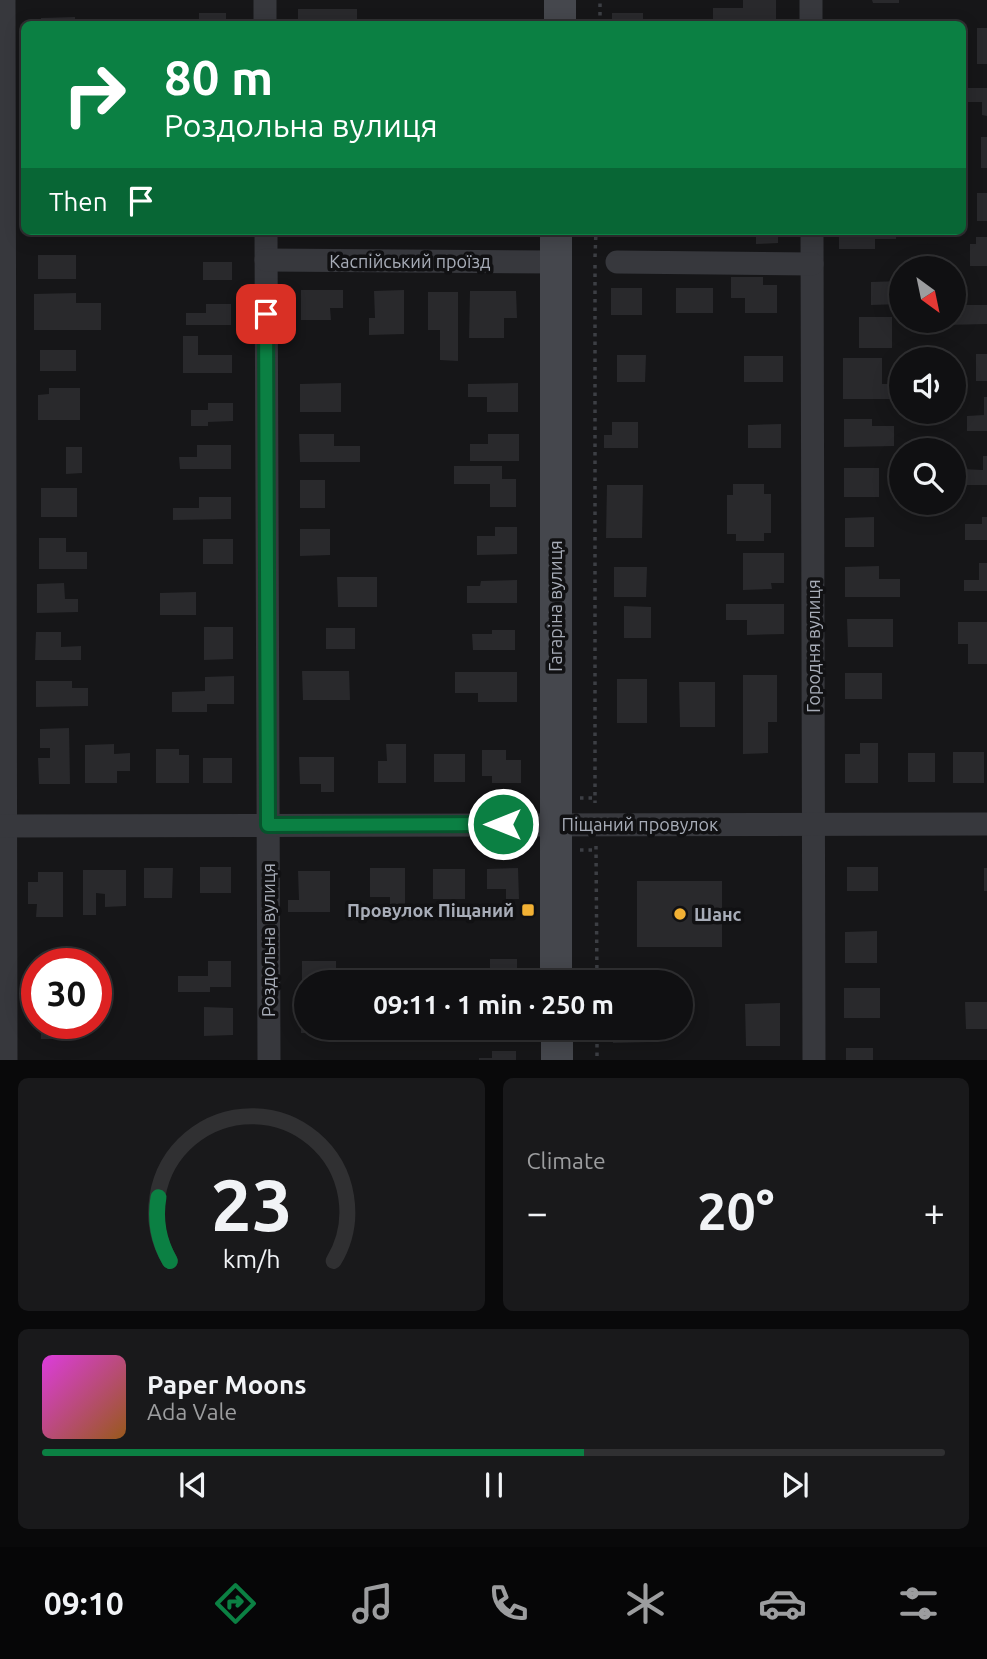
<!DOCTYPE html>
<html lang="en">
<head>
<meta charset="utf-8">
<style>
  :root { --surface:#101012; --page:#19191b; --text:#f1f3f6; --muted:#9c9d9f; --line:#303032; --accent:#0b8043 }
  body { margin:0; font-family:Ubuntu,sans-serif; background:var(--page); color:var(--text); height:100vh; display:flex; flex-direction:column; font-size:26px; white-space:nowrap }
  * { box-sizing:border-box; margin:0 }
  p { font-size:23px; color:var(--muted) }
  .icon { flex:none; width:38px; height:38px; fill:none; stroke:currentColor; stroke-width:2; stroke-linecap:round; stroke-linejoin:round }
  .map { position:relative; height:1060px; overflow:hidden }
  .drawer { display:flex; flex-direction:column; gap:18px; padding:18px; background:#09090a; flex:1 }
  .drawer>* { flex:none }
  .hud { position:absolute; left:21px; top:21px; width:945px; height:214px; border-radius:10px; box-shadow:0 4px 18px #0003,0 0 0 2px var(--line); background:#0b8043; color:#fff; overflow:hidden }
  .needle { width:46px; rotate:147deg }
  .buttons { position:absolute; left:889px; top:256px; display:grid; gap:14px }
  .buttons a { display:grid; place-items:center; width:77px; height:77px; border-radius:50%; background:var(--surface); box-shadow:0 4px 18px #0003,0 0 0 2px var(--line); font-size:35px }
  .speed { position:absolute; left:21px; top:948px; display:flex; gap:14px; font-size:35px; font-weight:700; text-align:center }
  .speed>* { display:grid; place-content:center; width:91px; height:91px; border-radius:50%; background:var(--surface); box-shadow:0 4px 18px #0003,0 0 0 2px var(--line); line-height:1 }
  .speed .limit { border:10px solid #d22; background:#fff; color:#111 }
  .pin { position:absolute; display:grid; place-items:center; width:60px; height:60px; color:#fff; margin:-30px; border-radius:14px; box-shadow:0 4px 10px #0006 }
  .me { position:absolute; width:77px; margin:-38px; rotate:270deg; stroke-linejoin:round; filter:drop-shadow(0 0 5px #0008) }
  .turn { display:flex; align-items:center; gap:24px; height:147px; padding:0 28px; font-size:32px }
  .turn .icon { width:91px; height:91px; stroke-width:2.5 }
  .turn b { display:block; font-size:49px; line-height:60px }
  .then { display:flex; align-items:center; height:66px; padding:0 28px; background:#0003; gap:14px; font-size:26px }
  .big { font-size:52px; font-weight:700; line-height:1.1 }
  .drawer .widget { flex:1; display:flex; flex-direction:column; justify-content:center; gap:10px; min-width:0; padding:0 24px; border-radius:10px; background:var(--page) }
  .drawer .dial { align-items:center; gap:0 }
  .dial svg { height:182px; overflow:visible; fill:none; stroke:var(--line); stroke-width:7; stroke-linecap:round; text-anchor:middle }
  .dial text { fill:var(--text); stroke:none }
  .song { display:flex; align-items:center; gap:21px }
  .cover { width:84px; height:84px; border-radius:10px; background:linear-gradient(135deg,hsl(300 70% 55%),hsl(30 70% 35%)) }
  .played { height:7px; border-radius:4px; background:linear-gradient(90deg,var(--accent) 60%,var(--line) 60%) }
  .keys { display:flex; justify-content:space-around; direction:ltr }
  .heat { display:flex; justify-content:space-between; align-items:center; font-size:38px; direction:ltr }
  .drawer .tiles { flex:1; display:grid; gap:18px; grid-template-columns:1fr 1fr }
  .widget:last-child { grid-column:span 2 }
  .trip { position:absolute; left:294px; top:970px; width:399px; height:70px; border-radius:35px; background:var(--surface); box-shadow:0 4px 18px #0003,0 0 0 2px var(--line); font-weight:700; line-height:70px; text-align:center }
  .tab-bar { display:flex; height:112px; justify-content:space-around; align-items:center; background:#060607; color:var(--muted) }
  .tab-bar .icon { width:49px; height:49px }
  .tab-bar .active { color:var(--accent) }
  .tab-bar b { font-size:32px; color:var(--text) }
  .map>svg:first-child { display:block }
  .building { fill:#29292c }
  .lines { fill:none; stroke-linecap:round; stroke-linejoin:round }
  .path { stroke:#3d3f44; stroke-width:3.5; stroke-dasharray:3.5 5; stroke-linecap:butt }
  .street { stroke:#37383d; stroke-width:23 }
  .secondary { stroke:#45474d; stroke-width:32 }
  .route-casing { stroke:#07532c; stroke-width:18 }
  .route { stroke:#0b8043; stroke-width:12 }
  .poi-dot { fill:#f2b134; stroke:#111113; stroke-width:2.5 }
  .labels { text-anchor:middle; dominant-baseline:central; stroke-width:7; stroke-linejoin:round; paint-order:stroke }
  .street-label { font-size:18px; fill:#a8adb8; stroke:#111113 }
  .poi-label { font-size:18px; font-weight:bold; fill:#a8adb8; stroke:#111113; text-anchor:end }
</style>
</head>
<body>
<div class="map">
<svg width="987" height="1061" viewBox="0 0 987 1061">
  <rect width="100%" height="100%" fill="#161618"/>
  <g class="building">
    <path d="M743 0H776V24H713V8H743Z"/>
    <path d="M872 0H899V3H873Z"/>
    <rect x="298" y="9" width="59" height="15"/>
    <path d="M199 13H226V22H232V24H199Z"/>
    <rect x="612" y="13" width="31" height="11"/>
    <path d="M75 17V24H41V18Z"/>
    <rect x="977" y="28" width="10" height="36"/>
    <path d="M962 88H987V116L982 115V102H962Z"/>
    <rect x="981" y="137" width="6" height="31"/>
    <rect x="977" y="193" width="10" height="28"/>
    <rect x="75" y="231" width="21" height="3"/>
    <rect x="378" y="231" width="23" height="4"/>
    <path d="M747 231H778V243L756 244V234H747Z"/>
    <path d="M839 231H896V239H875V249H839Z"/>
    <path d="M976 237H987V266H970V244H976Z"/>
    <rect x="38" y="255" width="38" height="24"/>
    <rect x="203" y="262" width="29" height="18"/>
    <path d="M731 277H763V285H777V313H745V298H731Z"/>
    <path d="M901 281V304L871 305V282Z"/>
    <rect x="611" y="288" width="31" height="27"/>
    <rect x="676" y="288" width="37" height="25"/>
    <path d="M301 290H343V308H330L331 320H301Z"/>
    <path d="M404 290V334L369 335V318H375L374 291Z"/>
    <path d="M470 291H516L517 318H504V338H469Z"/>
    <path d="M428 292H458V361L440 360V330H428Z"/>
    <path d="M76 293V303H101V330H34V294Z"/>
    <path d="M206 304H231V325H186V313H206Z"/>
    <path d="M954 305H987V324L945 325V320H954Z"/>
    <rect x="859" y="317" width="33" height="31"/>
    <path d="M183 336H198V355H232V373H183Z"/>
    <rect x="40" y="350" width="36" height="21"/>
    <rect x="976" y="354" width="11" height="27"/>
    <path d="M617 355H646L645 382H617Z"/>
    <rect x="744" y="356" width="39" height="26"/>
    <path d="M843 358H882V384H901V399H843Z"/>
    <path d="M341 383V412H300V384Z"/>
    <path d="M518 383V412H487V397H468V384Z"/>
    <path d="M49 388H80V420H38V395L49 394Z"/>
    <path d="M984 397H987V431H967V416L984 415Z"/>
    <path d="M208 403H233V421L208 422V426H191V410H208Z"/>
    <path d="M844 419H872V426H894V446L844 447Z"/>
    <path d="M612 422H638V448H604V435H612Z"/>
    <path d="M781 424V448H748V425Z"/>
    <path d="M299 434H334V446H360V462H300Z"/>
    <path d="M488 434H519V461H470V444H488Z"/>
    <path d="M197 445H231V469H180L179 457H197Z"/>
    <path d="M66 447H82V473L66 474Z"/>
    <path d="M983 456H987V485H961V469L983 470Z"/>
    <path d="M454 466H502V479H516V507H490V484H454Z"/>
    <rect x="844" y="468" width="35" height="29"/>
    <rect x="300" y="480" width="25" height="28"/>
    <path d="M733 484H764V494H771V533H764V541H736V534H727V495H733Z"/>
    <path d="M607 485H643L642 538H606Z"/>
    <rect x="41" y="488" width="36" height="29"/>
    <path d="M199 497H231V519L173 520V508H199Z"/>
    <path d="M874 517V547H845V518Z"/>
    <path d="M982 517H987V540H965V524H982Z"/>
    <path d="M495 527H517V554L477 555V536H495Z"/>
    <path d="M300 529H330V555L300 556Z"/>
    <path d="M39 538H66V552H87V569H39Z"/>
    <rect x="203" y="539" width="30" height="25"/>
    <path d="M743 553H784V583H771L772 589 743 590Z"/>
    <path d="M979 563H987V591H964V580H979Z"/>
    <path d="M879 566V579H900V597H845V567Z"/>
    <path d="M614 567H647L646 597H614Z"/>
    <path d="M337 577H377V607H338Z"/>
    <path d="M517 580V603H467V586H480L481 581Z"/>
    <path d="M64 583 65 599H78V612L37 613V584Z"/>
    <path d="M196 592V615H160V593Z"/>
    <path d="M726 604H784V634L747 635V620H726Z"/>
    <path d="M624 606 651 607V638H624Z"/>
    <path d="M847 619H893V647H848Z"/>
    <path d="M958 622H987V664H968V644H958Z"/>
    <path d="M204 627H233V659L204 660Z"/>
    <rect x="326" y="628" width="29" height="21"/>
    <path d="M492 630H515V650H473L472 634H492Z"/>
    <path d="M36 632H61V647L81 646V660H35Z"/>
    <path d="M302 671H349L350 700H303Z"/>
    <path d="M455 672H517V702H478V693H455Z"/>
    <rect x="845" y="673" width="37" height="26"/>
    <path d="M743 675H777V722H768V753L743 754Z"/>
    <path d="M234 676V704H207V712H172V692L205 691V677Z"/>
    <rect x="617" y="679" width="30" height="44"/>
    <path d="M36 681H72V688H88V706L36 707Z"/>
    <path d="M679 682H715V727H680Z"/>
    <path d="M69 728 70 784H39L38 758H50V748H40V729Z"/>
    <path d="M860 743H878V783H845V754H860Z"/>
    <path d="M114 744V754L130 753V771H117V783H85V745Z"/>
    <path d="M386 744H406V783H378V761H387Z"/>
    <path d="M156 749H179V755H189V783H156Z"/>
    <path d="M482 750H506V760H521V783H492V776H482Z"/>
    <rect x="953" y="752" width="31" height="31"/>
    <rect x="908" y="753" width="27" height="29"/>
    <rect x="434" y="754" width="31" height="28"/>
    <path d="M299 757H334V792H321V784H300Z"/>
    <rect x="203" y="758" width="29" height="25"/>
    <rect x="200" y="867" width="31" height="26"/>
    <rect x="847" y="867" width="31" height="24"/>
    <path d="M144 868H173L172 898H144Z"/>
    <path d="M370 868H405V913H390V897H370Z"/>
    <path d="M518 868 519 899H506V889H487V869Z"/>
    <rect x="984" y="868" width="3" height="23"/>
    <rect x="433" y="869" width="32" height="30"/>
    <path d="M83 870H126V906L105 907V894L96 893V915H83Z"/>
    <path d="M298 871H330V912H288V900H299Z"/>
    <path d="M38 872H63V917H36L37 904H28V882H38Z"/>
    <rect x="637" y="881" width="85" height="66"/>
    <path d="M877 931V963H845V932Z"/>
    <path d="M490 959H517V982H469V975H490Z"/>
    <path d="M208 961H231V987H210V992H178V976H208Z"/>
    <path d="M302 961H336V982H306V986H302Z"/>
    <rect x="844" y="988" width="36" height="30"/>
    <path d="M965 1002H987V1029H966Z"/>
    <path d="M780 1003V1046H746L745 1004Z"/>
    <path d="M204 1007 233 1008V1035L204 1036Z"/>
    <path d="M301 1008H306V1027H341V1033H301Z"/>
    <path d="M41 1024H72V1029H63V1039H41Z"/>
    <rect x="477" y="1027" width="39" height="7"/>
    <path d="M613 1027H648V1042L613 1043Z"/>
    <rect x="846" y="1048" width="27" height="13"/>
    <path d="M492 1051H516V1061H479V1058H492Z"/>
  </g>
  <g class="lines">
    <g class="path">
      <path d="M600 24V0"/>
      <path d="M595 257 596 231"/>
      <path d="M595 265V803"/>
      <path d="M580 798H595"/>
      <path d="M596 846 597 982"/>
      <path d="M580 850H596"/>
      <path d="M597 1027V1061"/>
    </g>
    <g class="street">
      <path d="M4 0 6 1061"/>
      <path d="M265 0V24"/>
      <path d="M811 0V24"/>
      <path d="M266 231 269 1061"/>
      <path d="M812 231 814 1061"/>
      <path d="M266 260 555 262"/>
      <path d="M617 262 812 264"/>
      <path d="M0 826 987 824"/>
    </g>
    <g class="secondary">
      <path d="M560 24V0"/>
      <path d="M556 231V982"/>
      <path d="M557 1027V1061"/>
    </g>
  </g>
  <g class="lines">
    <g class="route-casing">
      <path id="route" d="M266 314 268 825 503 824"/>
    </g>
    <use href="#route" class="route"/>
  </g>
  <g class="poi-dot">
    <rect x="521" y="903" width="14" height="14" rx="3.5"/>
    <circle cx="680" cy="914" r="7"/>
  </g>
  <g class="labels">
    <g class="street-label">
      <text x="410" y="261">Каспійський проїзд</text>
      <text transform="translate(555 606) rotate(-90)">Гагаріна вулиця</text>
      <text transform="translate(813 646) rotate(-90)">Городня вулиця</text>
      <text x="640" y="824">Піщаний провулок</text>
      <text transform="translate(268 940) rotate(-90)">Роздольна вулиця</text>
    </g>
    <g class="poi-label">
      <text x="514" y="910">Провулок Піщаний</text>
      <text x="694" y="914" text-anchor="start">Шанс</text>
    </g>
  </g>
</svg>
<div class="buttons">
<a><svg class="needle" viewBox="-14 -14 28 28"><path d="M0-13l5 13h-10z" fill="#e53935"/><path d="M0 13l5-13h-10z" fill="#9c9d9f"/></svg></a>
<a><svg class="icon" aria-label="sound" viewBox="0 0 24 24"><path d="M4 9h4l5-4v14l-5-4H4zM17 9q2 3 0 6"/></svg></a>
<a><svg class="icon" aria-label="search" viewBox="0 0 24 24"><circle cx="10" cy="10" r="6"/><path d="M15 15l6 6"/></svg></a>
</div>
<div class="speed"><div class="limit">30</div></div>
<div class="pin" style="left:266px;top:314px;background:#d93025"><svg class="icon" aria-label="arrive" viewBox="0 0 24 24"><path d="M6 21V4h12l-3 4 3 4H6"/></svg></div>
<svg class="me" style="left:503px;top:824px" viewBox="-20 -20 40 40"><circle r="17" fill="#0b8043" stroke="#fff" stroke-width="3"/><path d="M0-11L8 9 0 5-8 9z" fill="#fff"/></svg>
<div class="trip">09:11 · 1 min · 250 m</div>
<div class="hud">
<div class="turn"><svg class="icon" aria-label="right" viewBox="0 0 24 24"><path d="M7 20v-9h11M14 6l5 5-5 5"/></svg><div><b>80 m</b>Роздольна вулиця</div></div>
<div class="then">Then<svg class="icon" aria-label="arrive" viewBox="0 0 24 24"><path d="M6 21V4h12l-3 4 3 4H6"/></svg></div>
</div>
</div>
<section class="drawer">
<div class="tiles">
<div class="widget dial"><svg viewBox="0 0 100 80">
<path d="M14 69A42 42 0 1 1 86 69"/>
<path d="M14 69A42 42 0 0 1 9 41" stroke="#0b8043"/>
<text x="50" y="56" font-size="32" font-weight="700">23</text>
<text x="50" y="72" font-size="11">km/h</text>
</svg></div>
<div class="widget"><p>Climate</p>
<div class="heat"><a>−</a><b class="big">20°</b><a>+</a></div>
</div>
<div class="widget">
<div class="song"><i class="cover"></i><div><b>Paper Moons</b><p>Ada Vale</p></div></div>
<div class="played"></div>
<div class="keys"><svg class="icon" aria-label="previous" viewBox="0 0 24 24"><path d="M18 5L8 12l10 7zM5 5v14"/></svg><svg class="icon" aria-label="pause" viewBox="0 0 24 24"><path d="M8 5v14M16 5v14"/></svg><svg class="icon" aria-label="next" viewBox="0 0 24 24"><path d="M6 5l10 7-10 7zM19 5v14"/></svg></div>
</div>
</div>
</section>
<nav class="tab-bar">
<b>09:10</b>
<svg class="icon active" aria-label="directions" viewBox="0 0 24 24"><path d="M12 3l9 9-9 9-9-9zM9 14v-3h6M13 9l2 2-2 2"/></svg>
<svg class="icon" aria-label="music" viewBox="0 0 24 24"><path d="M9 18V5l10-2v13"/><circle cx="6" cy="18" r="3"/><circle cx="16" cy="16" r="3"/></svg>
<svg class="icon" aria-label="phone" viewBox="0 0 24 24"><path d="M5 4h4l2 5-3 2q2 4 5 5l2-3 5 2v4C11 20 4 13 5 4z"/></svg>
<svg class="icon" aria-label="climate" viewBox="0 0 24 24"><path d="M12 3v18M4 7l16 10M4 17L20 7"/></svg>
<svg class="icon" aria-label="car" viewBox="0 0 24 24"><path d="M5 17H2v-5l4-1 3-4h7l3 4 3 1v5h-3M9 17h6M6 11h13"/><circle cx="7" cy="17" r="2"/><circle cx="17" cy="17" r="2"/></svg>
<svg class="icon" aria-label="filters" viewBox="0 0 24 24"><path d="M4 7h16M4 17h16"/><circle cx="9" cy="7" r="2"/><circle cx="15" cy="17" r="2"/></svg>
</nav>
</body>
</html>
